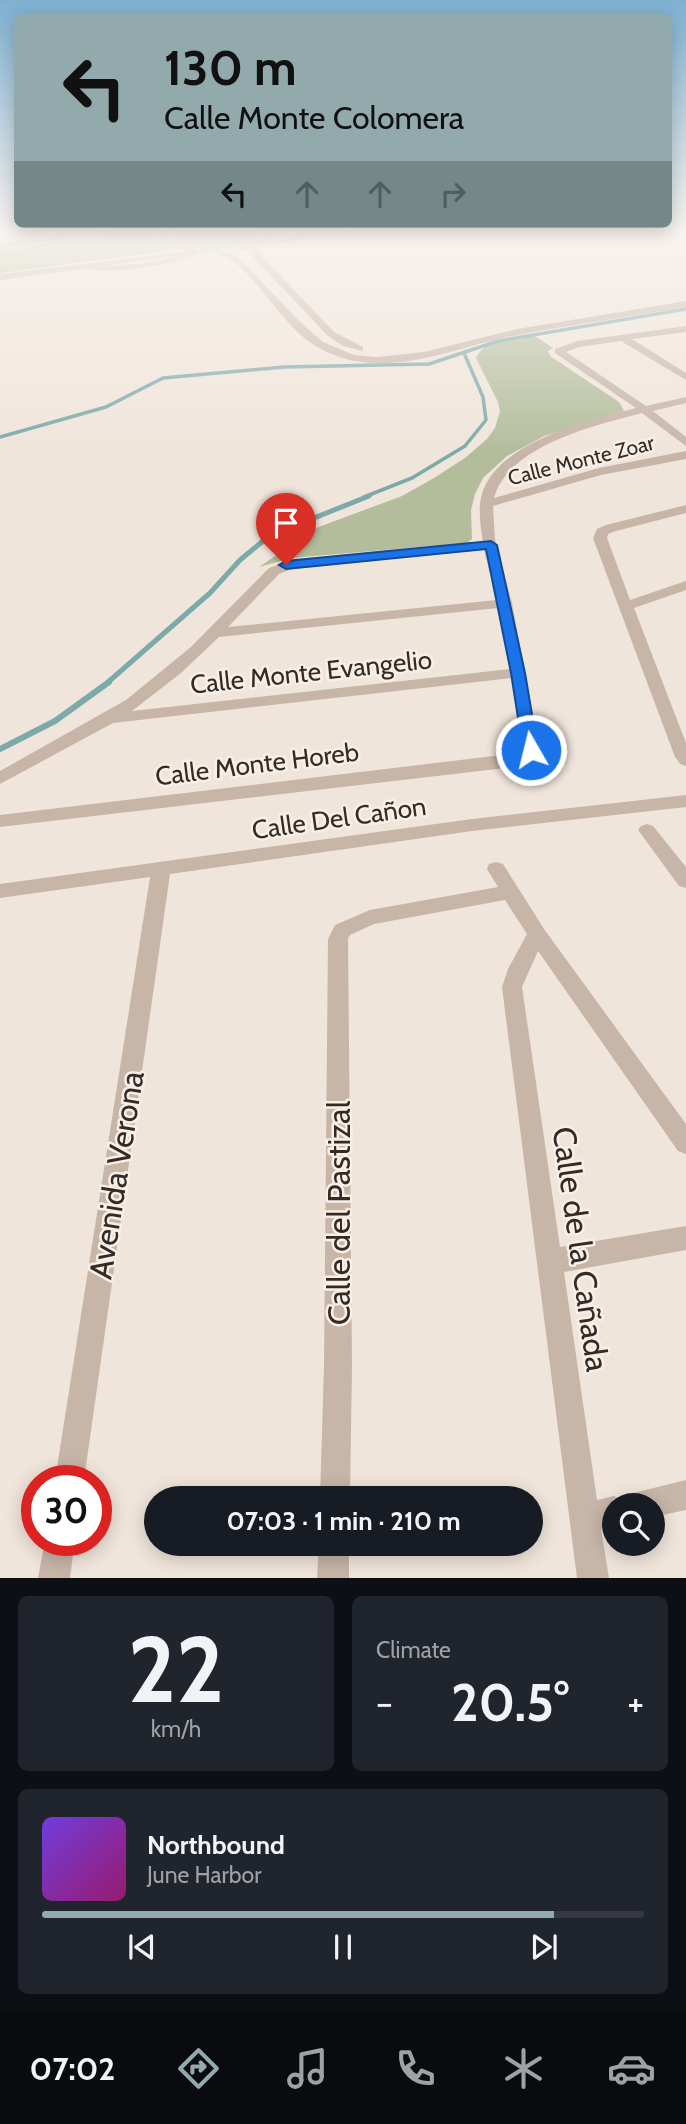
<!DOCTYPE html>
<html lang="en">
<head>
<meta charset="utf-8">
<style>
  :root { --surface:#171b24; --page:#20242c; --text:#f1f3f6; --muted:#9ea1a6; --line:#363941; --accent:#93aaac }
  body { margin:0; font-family:Cabin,sans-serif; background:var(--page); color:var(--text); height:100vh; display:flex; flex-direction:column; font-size:26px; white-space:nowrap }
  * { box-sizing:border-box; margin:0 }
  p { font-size:23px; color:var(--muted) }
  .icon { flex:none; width:38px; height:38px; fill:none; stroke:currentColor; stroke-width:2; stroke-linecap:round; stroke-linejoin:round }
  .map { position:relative; height:1578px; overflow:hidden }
  .drawer { display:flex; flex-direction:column; gap:18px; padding:18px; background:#0d0f14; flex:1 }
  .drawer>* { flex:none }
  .guide { position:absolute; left:14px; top:14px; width:658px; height:214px; border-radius:10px; box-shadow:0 4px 18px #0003; background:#93aaac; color:#111; overflow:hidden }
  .tools { position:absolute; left:602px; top:1493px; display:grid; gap:14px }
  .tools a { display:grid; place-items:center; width:63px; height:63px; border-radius:50%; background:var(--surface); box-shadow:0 4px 18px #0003; font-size:35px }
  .speed { position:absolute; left:21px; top:1465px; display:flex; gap:14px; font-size:35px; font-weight:700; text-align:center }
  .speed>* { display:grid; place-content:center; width:91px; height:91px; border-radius:50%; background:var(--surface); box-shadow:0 4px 18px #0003; line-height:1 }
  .speed .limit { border:10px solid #d22; background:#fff; color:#111 }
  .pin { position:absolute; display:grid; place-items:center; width:60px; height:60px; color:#fff; margin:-72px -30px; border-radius:50% 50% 50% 0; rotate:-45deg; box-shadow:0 0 7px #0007 }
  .pin .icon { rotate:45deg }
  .me { position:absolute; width:77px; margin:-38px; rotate:352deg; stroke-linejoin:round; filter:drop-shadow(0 0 5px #0008) }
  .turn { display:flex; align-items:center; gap:24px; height:147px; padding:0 35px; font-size:32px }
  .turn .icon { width:91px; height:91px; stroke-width:2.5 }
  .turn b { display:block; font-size:49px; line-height:60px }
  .lanes { display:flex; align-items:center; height:66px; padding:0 35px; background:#0003; justify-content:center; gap:35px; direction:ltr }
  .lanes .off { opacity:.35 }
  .big { font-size:52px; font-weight:700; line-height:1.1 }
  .drawer .widget { flex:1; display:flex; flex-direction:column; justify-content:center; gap:10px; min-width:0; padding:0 24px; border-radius:10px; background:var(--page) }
  .drawer .dial { align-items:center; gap:0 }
  .dial b { font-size:91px; line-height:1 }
  .song { display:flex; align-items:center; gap:21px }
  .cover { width:84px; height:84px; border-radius:10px; background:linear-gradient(135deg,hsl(260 70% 55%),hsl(320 70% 35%)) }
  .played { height:7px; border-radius:4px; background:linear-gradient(90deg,var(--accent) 85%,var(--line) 85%) }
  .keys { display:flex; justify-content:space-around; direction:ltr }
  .heat { display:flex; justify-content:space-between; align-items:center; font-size:38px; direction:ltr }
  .drawer .tiles { flex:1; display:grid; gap:18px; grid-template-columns:1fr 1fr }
  .widget:last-child { grid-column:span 2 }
  .trip { position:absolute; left:144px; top:1486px; width:399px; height:70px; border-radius:35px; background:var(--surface); box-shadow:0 4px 18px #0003; font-weight:700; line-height:70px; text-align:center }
  .tabs { display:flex; height:112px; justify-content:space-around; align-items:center; background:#090b0e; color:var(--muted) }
  .tabs .icon { width:49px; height:49px }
  .tabs .current { color:var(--accent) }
  .tabs b { font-size:32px; color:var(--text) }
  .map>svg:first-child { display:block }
  .green { fill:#b3bd9c }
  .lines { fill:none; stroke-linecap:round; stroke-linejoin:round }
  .stream-far2 { stroke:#7caaab; stroke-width:3.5 }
  .stream-far1 { stroke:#7caaab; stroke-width:5 }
  .stream { stroke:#7caaab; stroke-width:6 }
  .lane { fill:#c7b5a8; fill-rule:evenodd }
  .street { fill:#c7b5a8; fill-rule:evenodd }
  .route { fill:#1a73e8; stroke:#114b97; stroke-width:2 }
  .labels { text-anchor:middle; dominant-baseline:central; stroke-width:5; stroke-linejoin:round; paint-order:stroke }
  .far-street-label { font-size:21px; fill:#342b28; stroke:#f8f0e7 }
  .street-label { font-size:26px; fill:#342b28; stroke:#f8f0e7 }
  .near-street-label { font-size:32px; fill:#342b28; stroke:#f8f0e7 }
</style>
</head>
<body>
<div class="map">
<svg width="686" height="1578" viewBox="0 0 686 1578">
  <rect width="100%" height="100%" fill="#f0e5db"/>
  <g class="green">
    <path d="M152 230 153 240 173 250 0 273V249Z"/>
    <path d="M175 230H257L258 236C240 254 194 252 173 240L171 236Z"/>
    <path d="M535 336 553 348 548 351 550 356 619 402 624 411 544 436 507 456 483 478 475 494 471 510 472 539 467 543 291 558 259 567 316 528 402 496 434 478 465 458 487 439 495 428 500 411 498 402 476 358C485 338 516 339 535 336Z"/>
  </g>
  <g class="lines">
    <g class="stream-far2">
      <path d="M0 437 106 407 163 378 284 367 429 364 498 341 686 309"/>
      <path d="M364 497 412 478 465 446 486 420 483 397 464 353"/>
    </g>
    <path class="stream-far1" d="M107 683 210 593 240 560 269 536 369 496"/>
    <path class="stream" d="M0 749 55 721 109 682"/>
    <path class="lane" d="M194 251 196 254C169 266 105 277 78 266L81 264C122 267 155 265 194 251Z"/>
    <g class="street">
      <path d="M99 230H124L0 248V244Z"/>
      <path d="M161 230H169L166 236 174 243 195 247V250L217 249 237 256 298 320 323 342 354 355 377 357 424 352 517 329 686 301V307C630 317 574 324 518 335 456 346 390 381 327 352 286 334 266 286 232 260 226 256 219 255 213 251L0 280V274L189 251 168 247 158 236Z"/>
      <path d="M265 230H273V237L268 240 342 230H366L257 246 259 253 334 332 363 347V351L343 346 328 336 252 256 250 249 241 250V246L265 236Z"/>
      <path d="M686 326V332L632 339 686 373V380L621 341 579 347 566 352 646 406 686 397V403L653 411 686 437V446L642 413 638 414C593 426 508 446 494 498L599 468 686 451V459L601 475 493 506 495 539 512 603 539 748 531 761 514 767 0 827V815L519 753 523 748 512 678 113 723 0 784V771L126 700 191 647 269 568 295 559 483 542C481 530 479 516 480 504 486 444 589 420 636 408L555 353V349L577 341ZM484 550 497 600 228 627 279 574 297 567ZM498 608 510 669 132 711 181 673 219 637Z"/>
      <path d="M686 505V513L616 531 608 534 607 538 630 600 686 581V590L634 608 686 743V766L680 764 675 757 593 538 597 529 606 525Z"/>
      <path d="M686 795V807L472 831 170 874 84 1480H55L150 877 0 898V884L472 819Z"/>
      <path d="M647 824 653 826 686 867V888L679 886 641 834 638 830 641 826Z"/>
      <path d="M496 862 503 864 544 929 686 1124V1154L678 1151 538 951 522 987 560 1247 686 1226V1250L564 1272 597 1500 614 1496 626 1503 629 1494 686 1480V1510L653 1517V1505H614V1526L601 1529 609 1578H577L502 987 508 969 527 934 505 900 374 924 350 935 348 939 352 1365 350 1498H320L324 1365 328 939 335 925 370 910 498 887 487 869 489 864Z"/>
      <path d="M45 1540H75L70 1578H38Z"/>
      <path d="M319 1544H349V1578H317Z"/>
    </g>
  </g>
  <linearGradient id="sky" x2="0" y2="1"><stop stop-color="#7db0d0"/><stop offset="0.51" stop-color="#f8f3ef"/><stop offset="1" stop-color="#f8f3ef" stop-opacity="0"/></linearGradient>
  <rect width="686" height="451" fill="url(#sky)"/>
  <path class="route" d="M491 541 497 545 525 673 538 750 531 755 523 750 511 673 486 549 286 569 279 565 286 561Z"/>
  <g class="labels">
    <g class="far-street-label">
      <text transform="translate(581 460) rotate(-14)">Calle Monte Zoar</text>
    </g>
    <g class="street-label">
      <text transform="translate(311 672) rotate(-6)">Calle Monte Evangelio</text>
      <text transform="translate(257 764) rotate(-7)">Calle Monte Horeb</text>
      <text transform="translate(339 818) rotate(-8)">Calle Del Cañon</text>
    </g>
    <g class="near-street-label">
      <text transform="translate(116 1175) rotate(-81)">Avenida Verona</text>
      <text transform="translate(338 1213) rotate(-90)">Calle del Pastizal</text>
      <text transform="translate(581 1249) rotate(82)">Calle de la Cañada</text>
    </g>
  </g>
</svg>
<div class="tools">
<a><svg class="icon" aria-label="search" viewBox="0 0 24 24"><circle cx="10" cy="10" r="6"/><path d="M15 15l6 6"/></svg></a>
</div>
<div class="speed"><div class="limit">30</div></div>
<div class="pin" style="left:286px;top:565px;background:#d93025"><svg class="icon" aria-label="arrive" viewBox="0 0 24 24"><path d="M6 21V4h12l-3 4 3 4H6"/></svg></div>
<svg class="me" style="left:531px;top:750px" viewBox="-20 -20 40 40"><circle r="17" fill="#1a73e8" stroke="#fff" stroke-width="3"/><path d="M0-11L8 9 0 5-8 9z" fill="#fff"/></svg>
<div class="trip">07:03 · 1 min · 210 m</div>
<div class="guide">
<div class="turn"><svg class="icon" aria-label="left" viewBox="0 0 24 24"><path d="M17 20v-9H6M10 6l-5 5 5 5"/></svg><div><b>130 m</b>Calle Monte Colomera</div></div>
<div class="lanes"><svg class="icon" aria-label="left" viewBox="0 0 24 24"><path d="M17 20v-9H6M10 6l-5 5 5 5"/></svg><svg class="icon off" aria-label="ahead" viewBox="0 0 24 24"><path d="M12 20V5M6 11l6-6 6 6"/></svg><svg class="icon off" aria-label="ahead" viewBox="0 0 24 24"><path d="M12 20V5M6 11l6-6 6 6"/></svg><svg class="icon off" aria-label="right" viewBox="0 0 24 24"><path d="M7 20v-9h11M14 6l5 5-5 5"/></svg></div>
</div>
</div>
<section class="drawer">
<div class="tiles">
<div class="widget dial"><b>22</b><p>km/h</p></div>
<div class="widget"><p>Climate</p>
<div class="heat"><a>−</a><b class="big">20.5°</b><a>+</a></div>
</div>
<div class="widget">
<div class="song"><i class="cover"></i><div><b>Northbound</b><p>June Harbor</p></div></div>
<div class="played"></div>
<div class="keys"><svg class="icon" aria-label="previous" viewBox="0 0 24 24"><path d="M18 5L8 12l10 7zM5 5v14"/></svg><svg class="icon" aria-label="pause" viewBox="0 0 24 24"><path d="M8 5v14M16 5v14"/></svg><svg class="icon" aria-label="next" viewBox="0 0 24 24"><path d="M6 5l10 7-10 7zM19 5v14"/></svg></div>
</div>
</div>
</section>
<nav class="tabs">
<b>07:02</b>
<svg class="icon current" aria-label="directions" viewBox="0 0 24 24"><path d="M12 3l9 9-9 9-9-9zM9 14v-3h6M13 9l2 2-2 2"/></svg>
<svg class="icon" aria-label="music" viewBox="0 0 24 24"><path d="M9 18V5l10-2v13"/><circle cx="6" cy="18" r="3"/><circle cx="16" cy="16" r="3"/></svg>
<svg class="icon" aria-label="phone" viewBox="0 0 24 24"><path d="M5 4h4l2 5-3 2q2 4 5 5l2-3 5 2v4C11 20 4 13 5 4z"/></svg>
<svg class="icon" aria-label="climate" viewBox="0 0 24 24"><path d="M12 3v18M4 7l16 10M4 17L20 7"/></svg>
<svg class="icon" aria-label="car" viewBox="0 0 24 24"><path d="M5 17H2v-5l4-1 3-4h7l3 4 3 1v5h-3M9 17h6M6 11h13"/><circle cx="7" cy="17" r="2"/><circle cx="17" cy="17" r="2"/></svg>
</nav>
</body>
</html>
